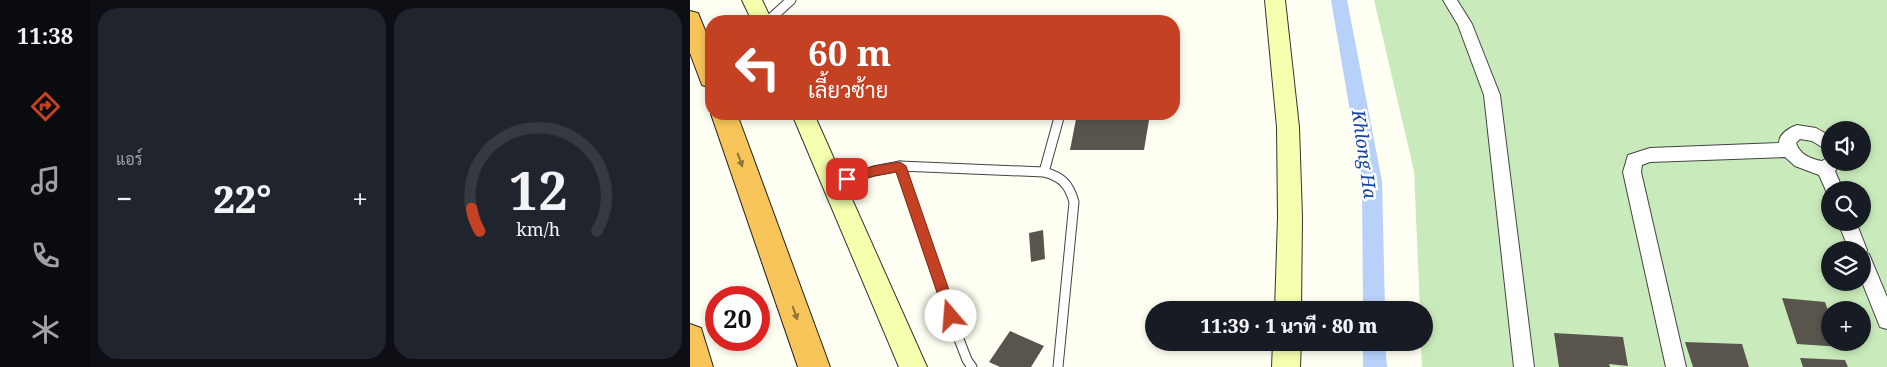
<!DOCTYPE html>
<html lang="th">
<head>
<meta charset="utf-8">
<style>
  :root { --surface:#171b24; --page:#20242c; --text:#f1f3f6; --muted:#9ea1a6; --line:#363941; --accent:#c44124 }
  body { margin:0; font-family:"Noto Serif",Sarabun,serif; background:var(--page); color:var(--text); height:100vh; display:flex; flex-direction:column; font-size:19px; white-space:nowrap }
  * { box-sizing:border-box; margin:0 }
  p { font-size:16px; color:var(--muted) }
  .icon { flex:none; width:28px; height:28px; fill:none; stroke:currentColor; stroke-width:2; stroke-linecap:round; stroke-linejoin:round }
  .map { position:relative; flex:1; overflow:hidden }
  .drawer { display:flex; flex-direction:column; gap:8px; padding:8px; background:#0d0f14; width:600px }
  .drawer>* { flex:none }
  .guide { position:absolute; left:15px; top:15px; width:475px; height:105px; border-radius:20px; box-shadow:0 2px 8px #0003; background:#c44124; color:#fff; overflow:hidden }
  .fabs { position:absolute; left:1131px; top:121px; display:grid; gap:10px }
  .fabs a { display:grid; place-items:center; width:50px; height:50px; border-radius:50%; background:var(--surface); box-shadow:0 2px 8px #0003; font-size:25px }
  .speed { position:absolute; left:15px; top:286px; display:flex; gap:10px; font-size:25px; font-weight:700; text-align:center }
  .speed>* { display:grid; place-content:center; width:65px; height:65px; border-radius:50%; background:var(--surface); box-shadow:0 2px 8px #0003; line-height:1 }
  .speed .limit { border:8px solid #d22; background:#fff; color:#111 }
  .pin { position:absolute; display:grid; place-items:center; width:42px; height:42px; color:#fff; margin:-21px; border-radius:10px; box-shadow:0 2px 8px #0006 }
  .me { position:absolute; width:55px; margin:-28px; rotate:342deg; stroke-linejoin:round; filter:drop-shadow(0 0 4px #0008) }
  .turn { display:flex; align-items:center; gap:18px; height:105px; padding:0 20px; font-size:22px }
  .turn .icon { width:65px; height:65px; stroke-width:2.5 }
  .turn b { display:block; font-size:35px; line-height:42px }
  .big { font-size:38px; font-weight:800; line-height:1.1 }
  .drawer .card { flex:1; display:flex; flex-direction:column; justify-content:center; gap:8px; min-width:0; padding:0 18px; border-radius:20px; background:var(--page) }
  .drawer .dial { align-items:center; gap:0 }
  .dial svg { height:130px; overflow:visible; fill:none; stroke:var(--line); stroke-width:7; stroke-linecap:round; text-anchor:middle }
  .dial text { fill:var(--text); stroke:none }
  .heat { display:flex; justify-content:space-between; align-items:center; font-size:28px; direction:ltr }
  .drawer .tiles { flex:1; display:grid; gap:8px; grid-template-columns:repeat(2,1fr) }
  .trip { position:absolute; left:455px; top:301px; width:288px; height:50px; border-radius:25px; background:var(--surface); box-shadow:0 2px 8px #0003; font-weight:800; line-height:50px; text-align:center }
  main { display:flex; flex:1; min-height:0 }
  .dock { display:flex; flex-direction:column; width:90px; justify-content:space-around; align-items:center; background:#090b0e; color:var(--muted) }
  .dock .icon { width:35px; height:35px }
  .dock .current { color:var(--accent) }
  .dock b { font-size:22px; color:var(--text) }
  .map>svg:first-child { display:block }
  .green { fill:#c9ebbb; fill-rule:evenodd }
  .lines { fill:none; stroke-linecap:round; stroke-linejoin:round }
  .canal { fill:#b7d1f8; fill-rule:evenodd }
  .building { fill:#59544c }
  .lane-casing { stroke:#434343; stroke-width:11 }
  .street-casing { stroke:#434343; stroke-width:2 }
  .secondary-casing { stroke:#323232; stroke-width:2 }
  .highway-casing { stroke:#212121; stroke-width:2 }
  .lane { stroke:#fff; stroke-width:9 }
  .street { fill:#fff; fill-rule:evenodd }
  .secondary { fill:#f5ffae; fill-rule:evenodd }
  .highway { fill:#f7c55a; fill-rule:evenodd }
  .oneway { fill:#8f7439 }
  .route { fill:#c44124; stroke:#7f2a17 }
  .labels { text-anchor:middle; dominant-baseline:central; stroke-width:5; stroke-linejoin:round; paint-order:stroke }
  .water-label { font-size:18px; font-style:italic; fill:#1546a6; stroke:#fff }
</style>
</head>
<body>
<main>
<nav class="dock">
<b>11:38</b>
<svg class="icon current" aria-label="directions" viewBox="0 0 24 24"><path d="M12 3l9 9-9 9-9-9zM9 14v-3h6M13 9l2 2-2 2"/></svg>
<svg class="icon" aria-label="music" viewBox="0 0 24 24"><path d="M9 18V5l10-2v13"/><circle cx="6" cy="18" r="3"/><circle cx="16" cy="16" r="3"/></svg>
<svg class="icon" aria-label="phone" viewBox="0 0 24 24"><path d="M5 4h4l2 5-3 2q2 4 5 5l2-3 5 2v4C11 20 4 13 5 4z"/></svg>
<svg class="icon" aria-label="climate" viewBox="0 0 24 24"><path d="M12 3v18M4 7l16 10M4 17L20 7"/></svg>
</nav>
<section class="drawer">
<div class="tiles">
<div class="card"><p>แอร์</p>
<div class="heat"><a>−</a><b class="big">22°</b><a>+</a></div>
</div>
<div class="card dial"><svg viewBox="0 0 100 80">
<path d="M14 69A42 42 0 1 1 86 69"/>
<path d="M14 69A42 42 0 0 1 9 55" stroke="#c44124"/>
<text x="50" y="56" font-size="32" font-weight="700">12</text>
<text x="50" y="72" font-size="11">km/h</text>
</svg></div>
</div>
</section>
<div class="map">
<svg width="1197" height="367" viewBox="0 0 1197 367">
  <rect width="100%" height="100%" fill="#fffff3"/>
  <path class="green" d="M684 0H1197V367H732L731 343 734 342V310H730L724 171ZM1140 130H1172V162H1140ZM1140 190H1172V222H1140ZM1140 250H1172V282H1140ZM1140 310H1172V342H1140Z"/>
  <g class="lines">
    <g class="canal">
      <path d="M641 0H657L692 181 695 310H673L672 181Z"/>
      <path d="M673 342H695L697 367H673Z"/>
    </g>
  </g>
  <g class="building">
    <path d="M387 114H460L454 150H380Z"/>
    <path d="M353 230 355 259 341 262 339 233Z"/>
    <path d="M1092 298 1135 302 1140 316V342H1150L1152 347 1107 344Z"/>
    <path d="M320 331 354 346 341 367H310L299 362Z"/>
    <path d="M864 333 933 337 938 366 919 364 920 367H869Z"/>
    <path d="M995 342 1052 344 1059 367H1003Z"/>
    <path d="M1110 358 1155 360 1158 367H1113Z"/>
  </g>
  <g class="lines">
    <g class="lane-casing">
      <g id="lane">
        <path d="M78 21 101 0"/>
        <path d="M210 166 267 334 277 360 282 367"/>
        <path d="M354 172 370 114"/>
        <path d="M143 183 184 171 210 166 354 172C372 177 379 184 384 202L368 367"/>
      </g>
    </g>
    <g class="street-casing">
      <g id="street">
        <path d="M753 0H767L782 24 810 95 844 367H824L794 95 768 25Z"/>
        <path d="M1107 125 1126 128 1140 136V152L1122 141 1110 139 1106 143C1110 155 1121 159 1132 161L1140 156V162H1152L1145 171 1153 190H1140V196L1138 195 1129 175 1105 166 1095 157 960 162 952 165 951 172 996 367H976L933 172 938 155 960 148 1089 143C1089 134 1099 128 1107 125Z"/>
        <path d="M1148 222H1166L1177 250 1176 253 1179 254 1197 297V329L1190 327 1172 282V250H1159Z"/>
      </g>
    </g>
    <g class="secondary-casing">
      <g id="secondary">
        <path d="M52 0H72L82 21H62Z"/>
        <path d="M575 0H595L609 127 612 217 611 310H585L588 217 587 127Z"/>
        <path d="M102 114H124L237 367H209Z"/>
        <path d="M583 342H611L610 367H582Z"/>
      </g>
    </g>
    <g class="highway-casing">
      <g id="highway">
        <path d="M0 11 8 13 21 45V88L12 85 0 53Z"/>
        <path d="M21 114H47L140 367H108Z"/>
        <path d="M0 324 11 328 23 367H0Z"/>
      </g>
    </g>
    <use href="#lane" class="lane"/>
    <use href="#street" class="street"/>
    <use href="#secondary" class="secondary"/>
    <use href="#highway" class="highway"/>
  </g>
  <defs><path id="oneway-solid" d="M-6-.8H1V-3.2L6.5 0L1 3.2V.8H-6Z" transform="scale(1.25)"/></defs>
  <g class="oneway">
    <use href="#oneway-solid" transform="translate(50 160) rotate(70)"/>
    <use href="#oneway-solid" transform="translate(105 313) rotate(70)"/>
  </g>
  <path class="route" d="M210 162 216 166 268 316 266 321 261 323 257 321 255 316 206 172 184 176 157 184 153 182 151 179 153 176 184 166Z"/>
  <g class="labels">
    <g class="water-label">
      <text transform="translate(675 154) rotate(82)">Khlong Ha</text>
    </g>
  </g>
</svg>
<div class="fabs">
<a><svg class="icon" aria-label="sound" viewBox="0 0 24 24"><path d="M4 9h4l5-4v14l-5-4H4zM17 9q2 3 0 6"/></svg></a>
<a><svg class="icon" aria-label="search" viewBox="0 0 24 24"><circle cx="10" cy="10" r="6"/><path d="M15 15l6 6"/></svg></a>
<a><svg class="icon" aria-label="layers" viewBox="0 0 24 24"><path d="M12 4l9 5-9 5-9-5zM3 14l9 5 9-5"/></svg></a>
<a>+</a>
</div>
<div class="speed"><div class="limit">20</div></div>
<div class="pin" style="left:157px;top:179px;background:#d93025"><svg class="icon" aria-label="arrive" viewBox="0 0 24 24"><path d="M6 21V4h12l-3 4 3 4H6"/></svg></div>
<svg class="me" style="left:261px;top:316px" viewBox="-20 -20 40 40"><circle r="19" fill="#fff"/><path d="M0-13L10 11 0 6-10 11z" fill="#c44124"/></svg>
<div class="trip">11:39 · 1 นาที · 80 m</div>
<div class="guide">
<div class="turn"><svg class="icon" aria-label="left" viewBox="0 0 24 24"><path d="M17 20v-9H6M10 6l-5 5 5 5"/></svg><div><b>60 m</b>เลี้ยวซ้าย</div></div>
</div>
</div>
</main>
</body>
</html>
